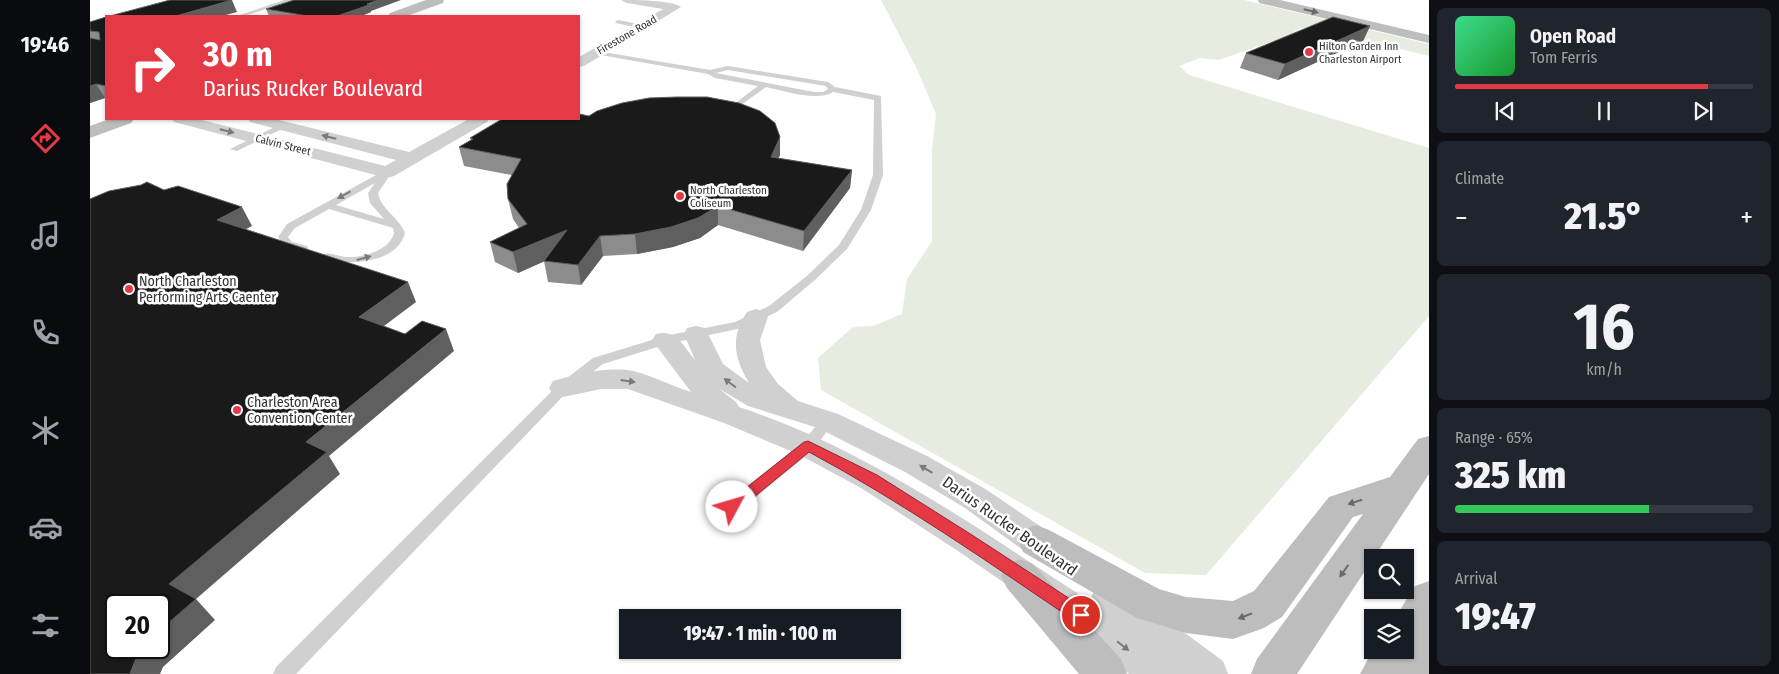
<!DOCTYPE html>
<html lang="en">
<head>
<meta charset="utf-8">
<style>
  :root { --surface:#171b24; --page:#20242c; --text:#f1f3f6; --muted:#9ea1a6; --line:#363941; --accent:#e63946 }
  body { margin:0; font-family:"Fira Sans Condensed",sans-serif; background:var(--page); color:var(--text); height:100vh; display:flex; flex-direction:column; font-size:19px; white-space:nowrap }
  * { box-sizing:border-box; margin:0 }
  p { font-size:16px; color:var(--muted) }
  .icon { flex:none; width:28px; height:28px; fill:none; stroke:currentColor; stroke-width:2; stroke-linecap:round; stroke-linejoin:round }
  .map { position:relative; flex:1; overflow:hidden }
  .drawer { display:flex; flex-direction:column; gap:8px; padding:8px; background:#0d0f14; width:350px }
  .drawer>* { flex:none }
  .top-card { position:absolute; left:15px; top:15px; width:475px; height:105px; border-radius:0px; box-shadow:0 1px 4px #0004; background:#e63946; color:#fff; overflow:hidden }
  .buttons { position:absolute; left:1274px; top:549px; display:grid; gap:10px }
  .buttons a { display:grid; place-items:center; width:50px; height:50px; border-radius:0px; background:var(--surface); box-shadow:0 1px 4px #0004; font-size:25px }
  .speed { position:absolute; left:15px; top:594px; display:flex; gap:10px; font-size:25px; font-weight:700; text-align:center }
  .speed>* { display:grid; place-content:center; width:65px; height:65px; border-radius:50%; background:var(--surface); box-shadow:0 1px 4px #0004; line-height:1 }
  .speed .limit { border:2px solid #111; border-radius:8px; background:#fff; color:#111 }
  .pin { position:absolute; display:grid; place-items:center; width:42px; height:42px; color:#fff; margin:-21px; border:2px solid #fff; border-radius:50%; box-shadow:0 1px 5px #0007 }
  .me { position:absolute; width:55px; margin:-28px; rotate:51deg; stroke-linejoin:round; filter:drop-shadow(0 0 4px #0008) }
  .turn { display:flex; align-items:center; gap:18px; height:105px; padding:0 15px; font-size:22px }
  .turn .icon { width:65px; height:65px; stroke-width:2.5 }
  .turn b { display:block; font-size:35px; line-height:42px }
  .big { font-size:38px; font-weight:800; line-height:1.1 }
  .drawer .widget { flex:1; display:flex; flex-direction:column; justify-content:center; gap:8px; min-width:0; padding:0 18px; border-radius:8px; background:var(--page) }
  .drawer .dial { align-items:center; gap:0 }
  .dial b { font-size:65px; line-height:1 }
  .song { display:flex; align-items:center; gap:15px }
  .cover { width:60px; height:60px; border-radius:8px; background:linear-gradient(135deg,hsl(150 70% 55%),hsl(130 70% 35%)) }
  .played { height:5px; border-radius:2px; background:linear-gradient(90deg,var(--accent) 85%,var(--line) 85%) }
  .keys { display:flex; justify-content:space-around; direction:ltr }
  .heat { display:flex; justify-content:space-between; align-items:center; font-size:28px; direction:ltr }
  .charge { height:8px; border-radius:4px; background:linear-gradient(90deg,#34c759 65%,var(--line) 0) }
  .trip { position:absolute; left:529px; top:609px; width:282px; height:50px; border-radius:0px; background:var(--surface); box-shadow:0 1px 4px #0004; font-weight:800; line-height:50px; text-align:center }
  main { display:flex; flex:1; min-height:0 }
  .tabs { display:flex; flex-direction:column; width:90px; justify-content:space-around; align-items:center; background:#090b0e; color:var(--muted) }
  .tabs .icon { width:35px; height:35px }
  .tabs .on { color:var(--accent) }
  .tabs b { font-size:22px; color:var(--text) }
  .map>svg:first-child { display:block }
  .green { fill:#e6ecdf }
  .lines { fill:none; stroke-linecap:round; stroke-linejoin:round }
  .service { fill:#d0d0d0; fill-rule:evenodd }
  .minor { fill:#d0d0d0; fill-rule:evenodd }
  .secondary { fill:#bdbdbd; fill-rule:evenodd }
  .wall { fill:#8c8c8c }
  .shaded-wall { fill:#5f5f5f }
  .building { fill:#1a1a1a; stroke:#5f5f5f }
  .oneway { fill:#6a6a6a }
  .oneway2 { fill:#7a7a7a }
  .route { fill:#e63946; stroke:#96252e }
  .poi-dot { fill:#e63946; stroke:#fff; stroke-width:2 }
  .labels { text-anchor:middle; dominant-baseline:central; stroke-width:5; stroke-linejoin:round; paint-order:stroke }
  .far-street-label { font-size:11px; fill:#333; stroke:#fff }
  .far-poi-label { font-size:11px; fill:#333; stroke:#fff; text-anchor:start }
  .poi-label { font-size:14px; fill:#333; stroke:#fff; text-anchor:start }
  .near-street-label { font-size:16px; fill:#333; stroke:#fff }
</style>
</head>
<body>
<main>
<nav class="tabs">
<b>19:46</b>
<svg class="icon on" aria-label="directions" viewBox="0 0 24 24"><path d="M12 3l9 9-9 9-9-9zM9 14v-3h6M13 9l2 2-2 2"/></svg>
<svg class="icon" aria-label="music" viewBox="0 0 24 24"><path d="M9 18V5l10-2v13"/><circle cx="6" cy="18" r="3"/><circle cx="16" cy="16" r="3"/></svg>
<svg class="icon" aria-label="phone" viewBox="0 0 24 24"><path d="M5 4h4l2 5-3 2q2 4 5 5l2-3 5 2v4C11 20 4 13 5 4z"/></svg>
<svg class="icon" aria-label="climate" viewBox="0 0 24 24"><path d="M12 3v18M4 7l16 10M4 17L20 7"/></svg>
<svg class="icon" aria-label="car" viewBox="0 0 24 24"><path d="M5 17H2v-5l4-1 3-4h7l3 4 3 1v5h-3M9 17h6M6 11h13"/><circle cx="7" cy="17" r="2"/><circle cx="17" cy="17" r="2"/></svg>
<svg class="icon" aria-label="filters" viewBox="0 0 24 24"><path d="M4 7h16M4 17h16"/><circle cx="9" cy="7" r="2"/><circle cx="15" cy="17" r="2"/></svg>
</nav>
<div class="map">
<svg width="1339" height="674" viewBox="0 0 1339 674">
  <rect width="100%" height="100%" fill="#fff"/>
  <path class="green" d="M791 0H1154L1339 44V56L1226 28H1210L1200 35 1129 60 1110 58 1089 66 1099 75 1339 148V316L1116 575 1055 573 731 390 728 358 763 327 783 326 812 314 817 279 842 241V150L846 114 826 67Z"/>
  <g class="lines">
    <g class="service">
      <path d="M194 0H203L155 16H147Z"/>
      <path d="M528 20 553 25 556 27 553 29 526 23 525 22Z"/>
      <path d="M507 51 620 70 638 66 738 82 745 87 791 96 793 175 781 210 757 249 726 279 687 312 652 328 577 344 513 364 478 391 206 674H183L186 667 468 385 503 358 575 336 645 322 679 306 718 275 749 245 771 210 783 175 784 100 743 92C728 102 694 91 676 87L651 105H648V101L668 86 625 78 618 74 505 54V52ZM638 70 736 86 738 89 733 92H724L626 73Z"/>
      <path d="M191 124 198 126 147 151 140 149Z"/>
      <path d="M297 169 302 172 288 193C291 210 309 217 315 233 307 264 258 266 233 258L232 256 233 254C241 252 249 257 257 257 273 258 300 250 304 233L303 228 239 209 205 228 198 237 202 242 217 246 218 248 217 250 213 251 194 246 188 237 197 224ZM285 183 278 193 280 203 294 219 246 205Z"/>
      <path d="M738 416 743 417 745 421 723 450 635 523 629 525 623 523 621 518 623 513 713 442 733 417Z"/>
    </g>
    <g class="minor">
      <path d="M531 0C545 0 582 0 591 7L494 66 489 67V57L573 9 537 3Z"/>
      <path d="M82 119H108L295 166 306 160 160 122 158 119H185L319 152 379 119H399L397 122 304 176 297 178 84 122Z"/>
      <path d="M666 309 675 312 678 317 670 340 676 367 688 384 708 401 748 414 837 456 897 490 972 541 977 551 972 561 960 565 948 561 875 508 815 472 728 428 658 406 628 388 646 402 649 407C778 449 891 531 1004 604L1001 597 1007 586 1019 581 1031 586 1133 661 1138 674H1039L993 637 865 549 771 488 708 454 634 423 538 389H511L473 397 463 395 459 388 463 381C487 374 518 366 543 371 563 376 582 386 601 392L562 340 566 334C587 329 593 346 605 360L594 334 597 328 606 326 615 328 633 364 659 383C644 358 640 337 657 312Z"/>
    </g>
    <g class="secondary">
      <path d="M336 0H354L353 3 317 16H298L300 13Z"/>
      <path d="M1168 0H1190L1339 35V43L1169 3Z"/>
      <path d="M19 119H44L41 123 0 138V126Z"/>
      <path d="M1339 436V474L1207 674H1161L1167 659 1273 514 1263 517 1192 617 1174 628 1143 639 1096 633 1047 618 933 552 928 541 933 530 946 525 959 530 1069 589 1096 597 1143 601 1164 591 1239 497 1300 477 1328 439Z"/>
      <path d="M930 559 943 564 1031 659 1037 674H989L917 588 911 576 917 564Z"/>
      <path d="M1339 581V674H1270L1283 650H1315V618H1305L1325 586Z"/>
    </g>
  </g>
  <g class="wall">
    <path d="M176 9 281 11V12L271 16H179Z"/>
    <path d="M16 17V98H15L0 103V22Z"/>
    <path d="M1280 26 1273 41 1188 80 1150 68 1156 53Z"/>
    <path d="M499 116 690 137V155L688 158 762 170 760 188 713 251 628 225 610 238 583 247 547 254 513 256 491 285 458 282 454 261 428 273 405 262 400 242 429 228 423 219 418 199 422 175 374 166 369 147 381 140 380 138Z"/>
  </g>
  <g class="shaded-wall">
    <path d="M142 0 147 12 132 16H86Z"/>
    <path d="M289 0H311L281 11V12L271 16H247Z"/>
    <path d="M1280 26 1273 41 1188 80 1195 64Z"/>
    <path d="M6 84 15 98 0 103V86Z"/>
    <path d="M690 137V155L681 175V157Z"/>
    <path d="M762 170 760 188 713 251 714 231Z"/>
    <path d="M628 206V225L610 238 583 247 547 254 545 234Z"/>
    <path d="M152 207 162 226 137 239 127 220Z"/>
    <path d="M477 230 480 250 428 273 423 252Z"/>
    <path d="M510 236 513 256 491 285 488 265Z"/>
    <path d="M318 282 326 302 278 338 269 317Z"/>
    <path d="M356 329 364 351 239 456 250 474 106 599 125 620 73 667 70 674H40L50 648H69V631L79 584 216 442Z"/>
  </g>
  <g class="building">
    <path d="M80 0H142L86 16H20Z"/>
    <path d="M204 0H289L277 4 279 5 247 16H218L176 9Z"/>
    <path d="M16 17V86L6 84 0 86V38L10 40 9 32 0 31V22Z"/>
    <path d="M1243 17 1280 26 1195 64 1156 53Z"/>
    <path d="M587 97H617L649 103 670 111 685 123 690 137 681 157 762 170 714 231 628 206 608 218 581 227 545 234 510 236 488 265 454 261 477 230 423 252 400 242 437 224 418 199 417 184 431 159 369 147 383 139 380 138 412 119H489V114L499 116 507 111 532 103 559 98Z"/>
    <path d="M57 182 74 190 88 186 152 207 127 220 318 282 269 317 315 334 332 321 356 329 216 442 237 452 79 584 106 599 69 631V605H26V648H50L40 674H0V199L19 191 51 185Z"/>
  </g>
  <defs><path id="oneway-solid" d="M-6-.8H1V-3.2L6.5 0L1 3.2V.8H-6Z" transform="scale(1.25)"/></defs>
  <g class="oneway">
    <use href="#oneway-solid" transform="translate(1221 11) rotate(13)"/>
    <use href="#oneway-solid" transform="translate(1265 502) rotate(162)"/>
    <use href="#oneway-solid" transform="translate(1254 571) rotate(125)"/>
    <use href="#oneway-solid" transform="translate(1155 616) rotate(159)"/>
  </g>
  <g class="oneway2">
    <use href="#oneway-solid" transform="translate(137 131) rotate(14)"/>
    <use href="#oneway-solid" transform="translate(239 137) rotate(-166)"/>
    <use href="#oneway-solid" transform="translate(254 195) rotate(151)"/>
    <use href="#oneway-solid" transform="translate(274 258) rotate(-15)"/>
    <use href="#oneway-solid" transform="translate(538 381) rotate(8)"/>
    <use href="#oneway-solid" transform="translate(640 383) rotate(-143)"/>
    <use href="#oneway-solid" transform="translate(836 469) rotate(-149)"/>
    <use href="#oneway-solid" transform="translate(1033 646) rotate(38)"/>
  </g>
  <path class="route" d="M718 441 787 475 882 535 997 610 999 615 997 621 991 623 985 621C898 562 812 502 719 452L647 511 642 513 637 511 635 507 637 503 714 442Z"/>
  <g class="poi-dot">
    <circle cx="1219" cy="52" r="5"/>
    <circle cx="590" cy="196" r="5"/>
    <circle cx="39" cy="289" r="5"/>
    <circle cx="147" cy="410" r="5"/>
  </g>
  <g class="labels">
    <g class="far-street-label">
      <text transform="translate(537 35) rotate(-30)">Firestone Road</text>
      <text transform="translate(193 145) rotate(14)">Calvin Street</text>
    </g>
    <g class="far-poi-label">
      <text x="1229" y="46">Hilton Garden Inn<tspan x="1229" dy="13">Charleston Airport</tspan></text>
      <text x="600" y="190">North Charleston<tspan x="600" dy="13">Coliseum</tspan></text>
    </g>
    <g class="poi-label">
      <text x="49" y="281">North Charleston<tspan x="49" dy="16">Performing Arts Caenter</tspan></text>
      <text x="157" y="402">Charleston Area<tspan x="157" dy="16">Convention Center</tspan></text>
    </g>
    <g class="near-street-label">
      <text transform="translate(920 526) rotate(35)">Darius Rucker Boulevard</text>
    </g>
  </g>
</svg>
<div class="buttons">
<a><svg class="icon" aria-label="search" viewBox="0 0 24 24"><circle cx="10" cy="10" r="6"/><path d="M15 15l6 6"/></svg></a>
<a><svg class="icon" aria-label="layers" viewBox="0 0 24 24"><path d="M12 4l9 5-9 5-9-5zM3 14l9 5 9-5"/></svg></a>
</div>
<div class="speed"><div class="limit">20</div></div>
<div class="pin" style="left:991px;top:615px;background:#d93025"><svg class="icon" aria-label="arrive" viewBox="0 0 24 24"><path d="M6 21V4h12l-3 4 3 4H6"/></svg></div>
<svg class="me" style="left:642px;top:507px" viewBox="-20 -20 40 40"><circle r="19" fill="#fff"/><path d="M0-13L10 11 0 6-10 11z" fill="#e63946"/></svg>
<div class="trip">19:47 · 1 min · 100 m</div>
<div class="top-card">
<div class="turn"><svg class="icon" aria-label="right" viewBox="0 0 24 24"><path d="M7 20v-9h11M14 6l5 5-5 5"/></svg><div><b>30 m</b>Darius Rucker Boulevard</div></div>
</div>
</div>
<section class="drawer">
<div class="widget">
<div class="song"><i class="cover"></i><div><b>Open Road</b><p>Tom Ferris</p></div></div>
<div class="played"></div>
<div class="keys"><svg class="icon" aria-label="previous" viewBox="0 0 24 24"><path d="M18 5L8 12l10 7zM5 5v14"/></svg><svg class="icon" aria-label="pause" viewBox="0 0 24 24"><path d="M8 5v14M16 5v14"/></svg><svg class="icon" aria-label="next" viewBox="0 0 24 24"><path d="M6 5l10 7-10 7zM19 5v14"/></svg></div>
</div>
<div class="widget"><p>Climate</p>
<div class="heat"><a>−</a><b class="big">21.5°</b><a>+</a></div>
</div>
<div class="widget dial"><b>16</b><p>km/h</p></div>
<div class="widget"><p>Range · 65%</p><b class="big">325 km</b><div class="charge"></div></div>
<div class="widget"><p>Arrival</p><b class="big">19:47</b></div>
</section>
</main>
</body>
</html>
